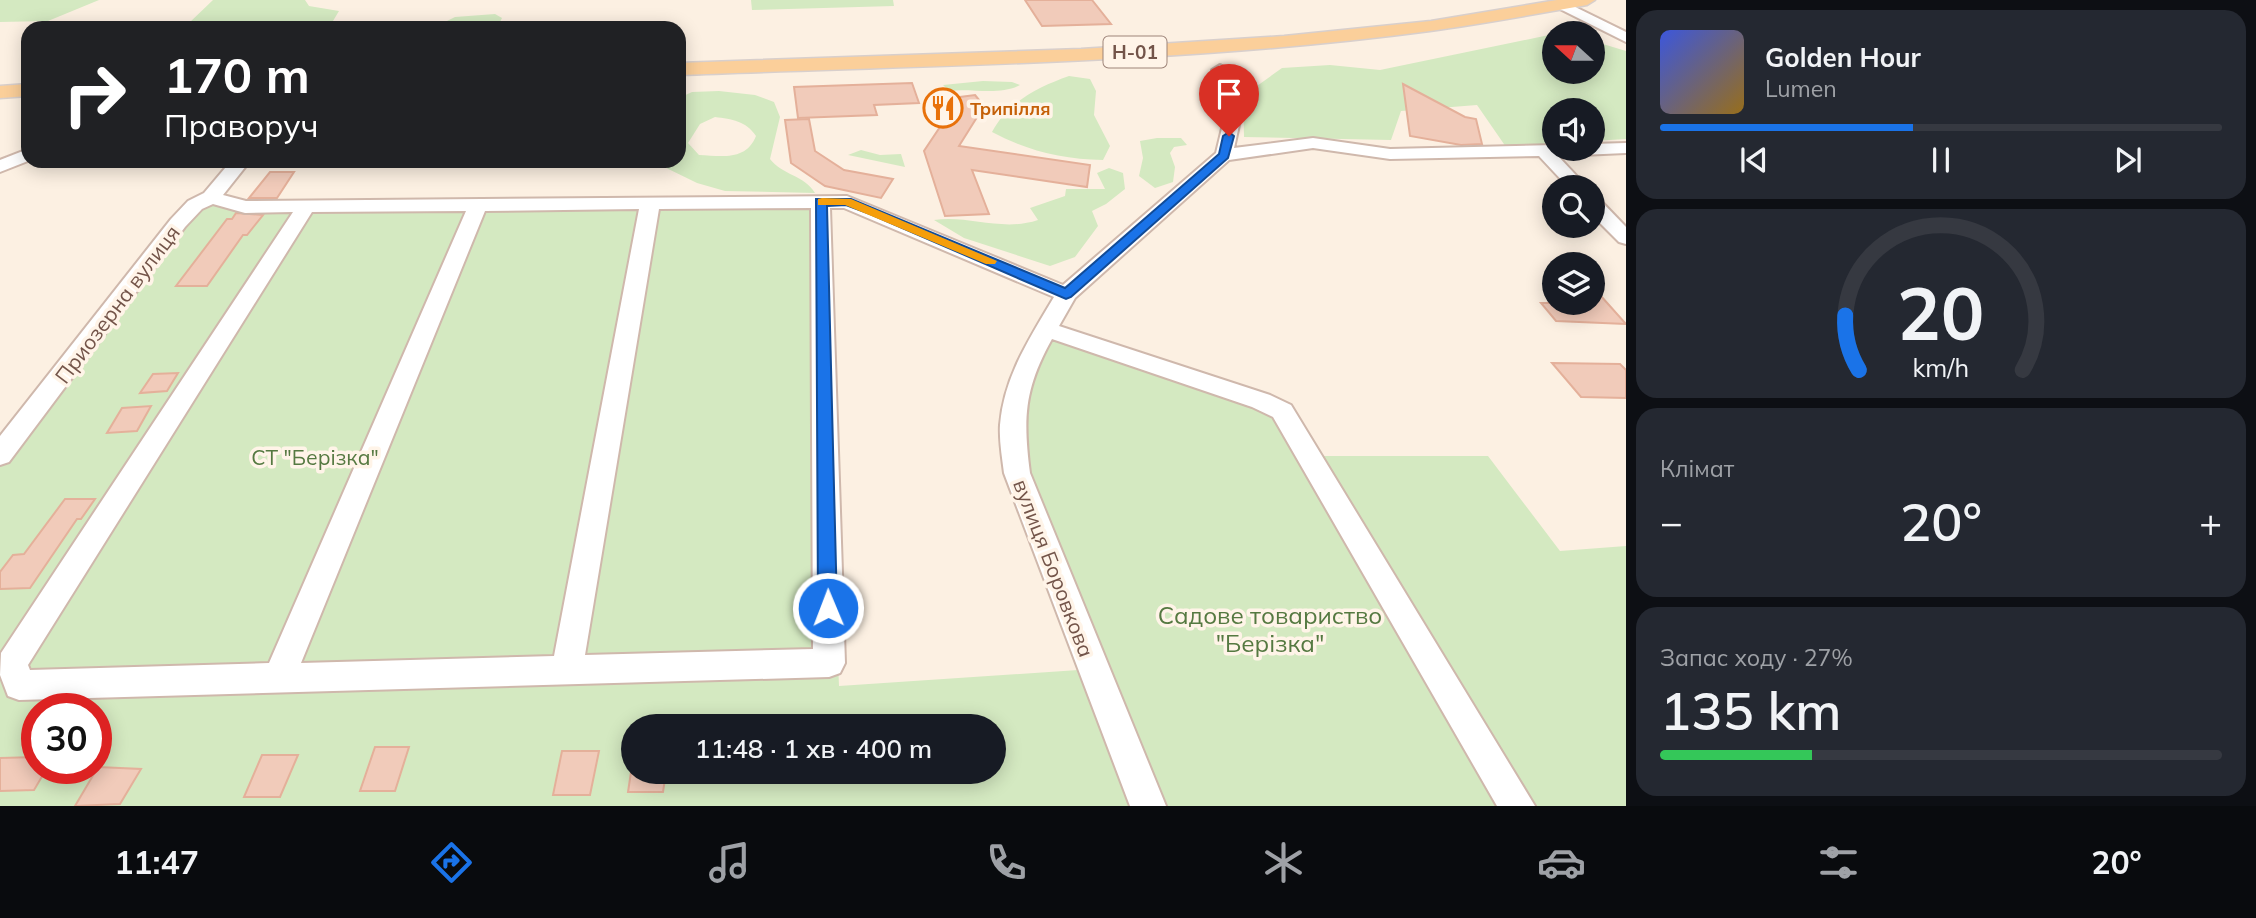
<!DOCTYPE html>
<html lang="uk">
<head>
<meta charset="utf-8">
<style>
  :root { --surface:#171b24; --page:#242831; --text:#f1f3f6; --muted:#9ea1a6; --line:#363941; --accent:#1a73e8 }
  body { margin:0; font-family:Mulish,sans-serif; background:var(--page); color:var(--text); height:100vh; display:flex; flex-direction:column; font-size:26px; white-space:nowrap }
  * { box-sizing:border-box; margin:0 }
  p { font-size:23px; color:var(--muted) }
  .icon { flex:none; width:38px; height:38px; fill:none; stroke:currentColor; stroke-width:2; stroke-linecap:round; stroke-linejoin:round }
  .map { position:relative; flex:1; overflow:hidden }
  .details { display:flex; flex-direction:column; gap:10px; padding:10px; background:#0d0f14; width:630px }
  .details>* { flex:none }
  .guide { position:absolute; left:21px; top:21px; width:665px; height:147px; border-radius:21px; box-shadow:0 4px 18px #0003; background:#202124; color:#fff; overflow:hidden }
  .needle { width:46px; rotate:291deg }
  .tools { position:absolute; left:1542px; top:21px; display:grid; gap:14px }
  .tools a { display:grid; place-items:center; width:63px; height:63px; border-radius:50%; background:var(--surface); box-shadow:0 4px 18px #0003; font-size:35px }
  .speed { position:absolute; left:21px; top:693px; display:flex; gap:14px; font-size:35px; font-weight:700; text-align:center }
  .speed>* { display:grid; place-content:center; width:91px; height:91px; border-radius:50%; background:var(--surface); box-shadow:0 4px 18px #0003; line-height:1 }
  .speed .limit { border:10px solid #d22; background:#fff; color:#111 }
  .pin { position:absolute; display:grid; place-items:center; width:60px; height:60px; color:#fff; margin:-72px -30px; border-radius:50% 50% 50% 0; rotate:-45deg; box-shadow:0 0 7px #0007 }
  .pin .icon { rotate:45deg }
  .me { position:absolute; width:77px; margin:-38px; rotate:359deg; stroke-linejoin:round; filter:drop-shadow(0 0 5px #0008) }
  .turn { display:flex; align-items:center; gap:24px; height:147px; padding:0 28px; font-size:32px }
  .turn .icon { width:91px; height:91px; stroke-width:2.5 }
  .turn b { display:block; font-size:49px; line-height:60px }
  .big { font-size:52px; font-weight:600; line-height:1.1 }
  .details .tile { flex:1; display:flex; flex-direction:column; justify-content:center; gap:10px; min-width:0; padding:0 24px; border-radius:21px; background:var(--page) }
  .details .dial { align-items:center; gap:0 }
  .dial svg { height:182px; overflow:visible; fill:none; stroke:var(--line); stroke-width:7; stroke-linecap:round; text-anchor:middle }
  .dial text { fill:var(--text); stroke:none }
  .song { display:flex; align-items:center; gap:21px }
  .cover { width:84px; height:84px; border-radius:10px; background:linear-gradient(135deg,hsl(230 70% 55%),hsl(40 70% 35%)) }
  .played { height:7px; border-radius:4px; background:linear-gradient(90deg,var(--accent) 45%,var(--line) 45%) }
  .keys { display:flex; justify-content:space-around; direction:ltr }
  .heat { display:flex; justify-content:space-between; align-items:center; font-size:38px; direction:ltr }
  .charge { height:10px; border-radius:5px; background:linear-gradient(90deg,#34c759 27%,var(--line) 0) }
  .trip { position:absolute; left:621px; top:714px; width:385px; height:70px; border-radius:35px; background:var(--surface); box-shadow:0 4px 18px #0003; font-weight:600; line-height:70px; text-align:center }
  .tab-bar { display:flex; height:112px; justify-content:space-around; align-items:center; background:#090b0e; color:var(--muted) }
  .tab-bar .icon { width:49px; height:49px }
  .tab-bar .selected { color:var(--accent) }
  .tab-bar b { font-size:32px; color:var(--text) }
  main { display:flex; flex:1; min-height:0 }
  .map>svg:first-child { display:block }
  .green { fill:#d4e9c1; fill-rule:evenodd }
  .building { fill:#f1cbba; stroke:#e4b09a; stroke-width:2 }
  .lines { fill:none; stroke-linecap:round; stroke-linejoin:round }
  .minor-casing { stroke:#cfb8ac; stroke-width:4 }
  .major-casing { stroke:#d8cfcc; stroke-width:3 }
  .minor { fill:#fff; fill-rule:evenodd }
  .major { fill:#fbcf9a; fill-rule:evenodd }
  .route { fill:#1a73e8; stroke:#114b97; stroke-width:2 }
  .slow { fill:#f59e0b }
  .labels { text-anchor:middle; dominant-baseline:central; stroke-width:7; stroke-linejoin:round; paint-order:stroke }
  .far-food-label { font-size:18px; font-weight:bold; fill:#c56008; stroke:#fff4e8; text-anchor:start }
  .shield { fill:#fff4e8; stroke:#9d8479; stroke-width:2 }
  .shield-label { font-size:19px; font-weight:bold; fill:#735449 }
  .street-label { font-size:21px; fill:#735449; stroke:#fff4e8 }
  .park-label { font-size:21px; fill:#557941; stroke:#fff4e8 }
  .near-park-label { font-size:24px; fill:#557941; stroke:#fff4e8 }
</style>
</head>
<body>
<main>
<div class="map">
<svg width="1626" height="806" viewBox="0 0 1626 806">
  <rect width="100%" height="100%" fill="#fcf0e2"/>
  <g class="green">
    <path d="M0 0H99L48 21 0 22Z"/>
    <path d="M213 0H305L309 6 339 11 333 21 198 28 189 23Z"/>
    <path d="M751 0H893L894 6 752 10Z"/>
    <path d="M495 14 502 18 497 28H433L455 17Z"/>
    <path d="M1554 34V72H1592L1593 41 1626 51V139L1593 141 1592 110H1554V144L1506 147 1477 105 1401 111 1391 140 1244 137 1243 96 1282 68 1330 65 1380 70Z"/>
    <path d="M1069 76 1090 79 1096 91 1094 115 1110 146 1103 160C1062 159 1028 151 992 132 1008 102 1038 87 1069 76Z"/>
    <path d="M983 81 1012 82 1020 85C1000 96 972 88 949 91L943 85Z"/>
    <path d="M719 91 755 95 774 102 780 117 770 159C782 175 804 175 815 193L725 191 697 183 652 161H679V98L692 92ZM715 117C732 119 746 121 756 136 746 161 722 156 699 155L688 143 700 124Z"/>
    <path d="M1157 138H1181L1187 145 1174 147 1170 153 1175 167 1173 182 1155 188 1139 176 1143 158 1140 141Z"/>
    <path d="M861 150 880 155 901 154 905 167 848 155Z"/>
    <path d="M1109 168 1123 173 1125 189 1106 204 1092 211 1098 226 1075 257 1050 266 964 238 934 220C969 215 1002 232 1038 220L1030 208 1065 196 1066 189H1105L1097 173Z"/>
    <path d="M211 197 245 207 820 202 839 686 1093 669 1012 427 1048 330 1261 401 1310 456H1488L1560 551 1626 546V806H0V455L178 223ZM37 709H96V768H37ZM634 726H994V772H634Z"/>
  </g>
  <g class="building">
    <path d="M1025 0H1092L1111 24 1042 26Z"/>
    <path d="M912 83 919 103 874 105 877 115 798 118 794 87Z"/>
    <path d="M1403 84 1465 117 1476 119 1482 144 1461 145 1410 136Z"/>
    <path d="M975 95 984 106 959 146 1090 165 1087 187 972 170 989 214 945 216 924 151 960 97Z"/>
    <path d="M809 119 815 151 844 170 893 179 881 198 825 186 791 163 785 120Z"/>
    <path d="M270 172H294L277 198H249Z"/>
    <path d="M236 213 263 215 247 235H243L207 286H176L227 219H232Z"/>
    <path d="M1592 286 1626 324 1556 321 1541 303H1592Z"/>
    <path d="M1552 363 1620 364 1626 370V398L1581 397Z"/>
    <path d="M178 373 167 391 140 393 153 374Z"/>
    <path d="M151 406 137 431 107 433 122 408Z"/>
    <path d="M65 499H95L81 519H77L30 588 0 589V572L13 555 24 554Z"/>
    <path d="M375 747H409L395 791H360Z"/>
    <path d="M562 751H599L590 795H553Z"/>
    <path d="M262 755H298L280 797H244Z"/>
    <path d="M37 757V768H47L34 790 0 791V758Z"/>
    <path d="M98 767 141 769 120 804 75 806Z"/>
    <path d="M631 772H666L663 792H628Z"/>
  </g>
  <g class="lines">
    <g class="minor-casing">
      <g id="minor">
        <path d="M1565 2 1626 32V42L1560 9V3Z"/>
        <path d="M1220 65 1228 70 1241 116 1234 148 1313 138 1390 149 1554 145V149H1592V144L1626 143V153L1558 156 1587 187H1568L1539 156 1390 159 1313 148 1229 160 1075 298 1059 326 1270 395 1291 405 1535 806H1497L1273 417 1252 407 1052 339C1024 389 1023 418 1030 473L1166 806H1130L1004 473C1002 457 999 440 1000 425 1004 376 1030 338 1054 297L844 208H830L845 663 840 673 829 677 19 700 8 696 0 675 1 653 293 212 245 213 213 204 202 209 185 227 9 462 0 465V436L171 219 188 201 204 193 231 161H250L223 195 246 201 847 196 1063 285 1216 153 1225 116 1212 70ZM811 208 813 649 585 655 659 209ZM639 209 554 656 301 663 485 211ZM466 211 269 663 30 670 28 665 312 212Z"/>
        <path d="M28 149V161L0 172V160Z"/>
        <path d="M1592 197 1599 199 1626 227V244L1619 242 1592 215Z"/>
      </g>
    </g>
    <g class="major-casing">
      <g id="major">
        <path d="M1557 0H1595L1587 5C1535 14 1483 24 1430 31 1182 64 929 65 679 75V63L1081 49 1284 36 1431 21Z"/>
        <path d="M28 84V96L0 98V86Z"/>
      </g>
    </g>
    <use href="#minor" class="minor"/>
    <use href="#major" class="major"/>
  </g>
  <path class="route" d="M1229 132 1234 136 1228 158 1071 297 1066 299 870 214 846 205 827 206 837 608 834 614 828 617 821 614 818 608 816 199H851L1065 288 1219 154 1223 136Z"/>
  <path class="slow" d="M822 198 851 199 997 261 995 264H986L845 205H818V199Z"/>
  <defs>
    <g id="restaurant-ring" transform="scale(2.0125)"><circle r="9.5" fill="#fff4e8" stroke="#e8710a" stroke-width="1.5"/><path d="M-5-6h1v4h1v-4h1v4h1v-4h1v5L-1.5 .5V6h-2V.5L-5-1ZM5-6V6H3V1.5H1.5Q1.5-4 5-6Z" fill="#e8710a"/></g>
  </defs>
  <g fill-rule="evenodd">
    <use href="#restaurant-ring" x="943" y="108"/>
  </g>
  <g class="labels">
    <g class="far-food-label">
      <text x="970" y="108">Трипілля</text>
    </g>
    <rect class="shield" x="1103.5" y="36.5" width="63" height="31" rx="5"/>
    <g class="shield-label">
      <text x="1135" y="52">Н-01</text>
    </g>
    <g class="street-label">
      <text transform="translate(117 304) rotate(-53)">Приозерна вулиця</text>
      <text transform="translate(1054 568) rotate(69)">вулиця Боровкова</text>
    </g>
    <g class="park-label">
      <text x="315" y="457">СТ "Берізка"</text>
    </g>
    <g class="near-park-label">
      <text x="1270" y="615">Садове товариство<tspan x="1270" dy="28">"Берізка"</tspan></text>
    </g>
  </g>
</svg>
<div class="tools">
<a><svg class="needle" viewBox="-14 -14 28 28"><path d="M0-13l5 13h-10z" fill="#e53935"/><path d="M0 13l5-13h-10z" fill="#9ea1a6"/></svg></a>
<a><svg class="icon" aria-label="sound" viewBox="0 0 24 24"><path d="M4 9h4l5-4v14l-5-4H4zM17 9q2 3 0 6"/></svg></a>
<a><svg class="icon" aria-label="search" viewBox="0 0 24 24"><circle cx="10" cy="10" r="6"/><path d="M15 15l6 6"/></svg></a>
<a><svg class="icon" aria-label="layers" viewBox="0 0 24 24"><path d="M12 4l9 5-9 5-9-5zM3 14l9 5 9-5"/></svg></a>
</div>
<div class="speed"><div class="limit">30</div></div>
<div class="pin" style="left:1229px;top:136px;background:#d93025"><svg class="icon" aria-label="arrive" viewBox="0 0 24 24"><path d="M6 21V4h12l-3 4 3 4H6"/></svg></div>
<svg class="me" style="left:828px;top:608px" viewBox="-20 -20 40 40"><circle r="17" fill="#1a73e8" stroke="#fff" stroke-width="3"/><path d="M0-11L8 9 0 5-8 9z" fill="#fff"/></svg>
<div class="trip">11:48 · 1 хв · 400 m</div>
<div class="guide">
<div class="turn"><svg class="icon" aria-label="right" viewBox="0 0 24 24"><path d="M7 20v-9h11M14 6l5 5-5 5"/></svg><div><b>170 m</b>Праворуч</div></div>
</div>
</div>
<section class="details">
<div class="tile">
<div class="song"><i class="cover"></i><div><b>Golden Hour</b><p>Lumen</p></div></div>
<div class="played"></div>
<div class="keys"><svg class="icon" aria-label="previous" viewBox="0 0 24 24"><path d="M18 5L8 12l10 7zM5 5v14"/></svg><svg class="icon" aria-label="pause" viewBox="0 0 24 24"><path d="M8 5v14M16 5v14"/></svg><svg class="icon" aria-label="next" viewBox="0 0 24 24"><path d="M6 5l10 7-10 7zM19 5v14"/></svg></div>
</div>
<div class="tile dial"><svg viewBox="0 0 100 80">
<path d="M14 69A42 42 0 1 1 86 69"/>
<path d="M14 69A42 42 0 0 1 8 45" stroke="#1a73e8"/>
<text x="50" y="56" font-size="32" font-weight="700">20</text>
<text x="50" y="72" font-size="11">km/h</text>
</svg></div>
<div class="tile"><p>Клімат</p>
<div class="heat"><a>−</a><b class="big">20°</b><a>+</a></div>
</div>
<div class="tile"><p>Запас ходу · 27%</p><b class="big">135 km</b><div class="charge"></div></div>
</section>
</main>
<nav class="tab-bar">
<b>11:47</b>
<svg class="icon selected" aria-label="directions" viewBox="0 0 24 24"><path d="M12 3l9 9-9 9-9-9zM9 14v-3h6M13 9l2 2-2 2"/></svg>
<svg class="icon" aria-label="music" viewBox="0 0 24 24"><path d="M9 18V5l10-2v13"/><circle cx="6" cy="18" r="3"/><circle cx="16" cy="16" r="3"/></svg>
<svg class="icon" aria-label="phone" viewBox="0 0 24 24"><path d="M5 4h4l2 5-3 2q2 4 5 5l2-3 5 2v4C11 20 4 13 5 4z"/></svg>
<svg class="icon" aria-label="climate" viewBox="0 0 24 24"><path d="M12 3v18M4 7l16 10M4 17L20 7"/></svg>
<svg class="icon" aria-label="car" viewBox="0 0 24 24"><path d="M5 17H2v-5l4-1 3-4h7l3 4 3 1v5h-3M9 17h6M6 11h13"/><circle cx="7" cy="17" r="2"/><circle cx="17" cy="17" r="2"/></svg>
<svg class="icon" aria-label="filters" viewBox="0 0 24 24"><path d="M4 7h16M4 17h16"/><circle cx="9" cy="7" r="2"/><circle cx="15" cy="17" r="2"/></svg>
<b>20°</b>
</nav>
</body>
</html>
